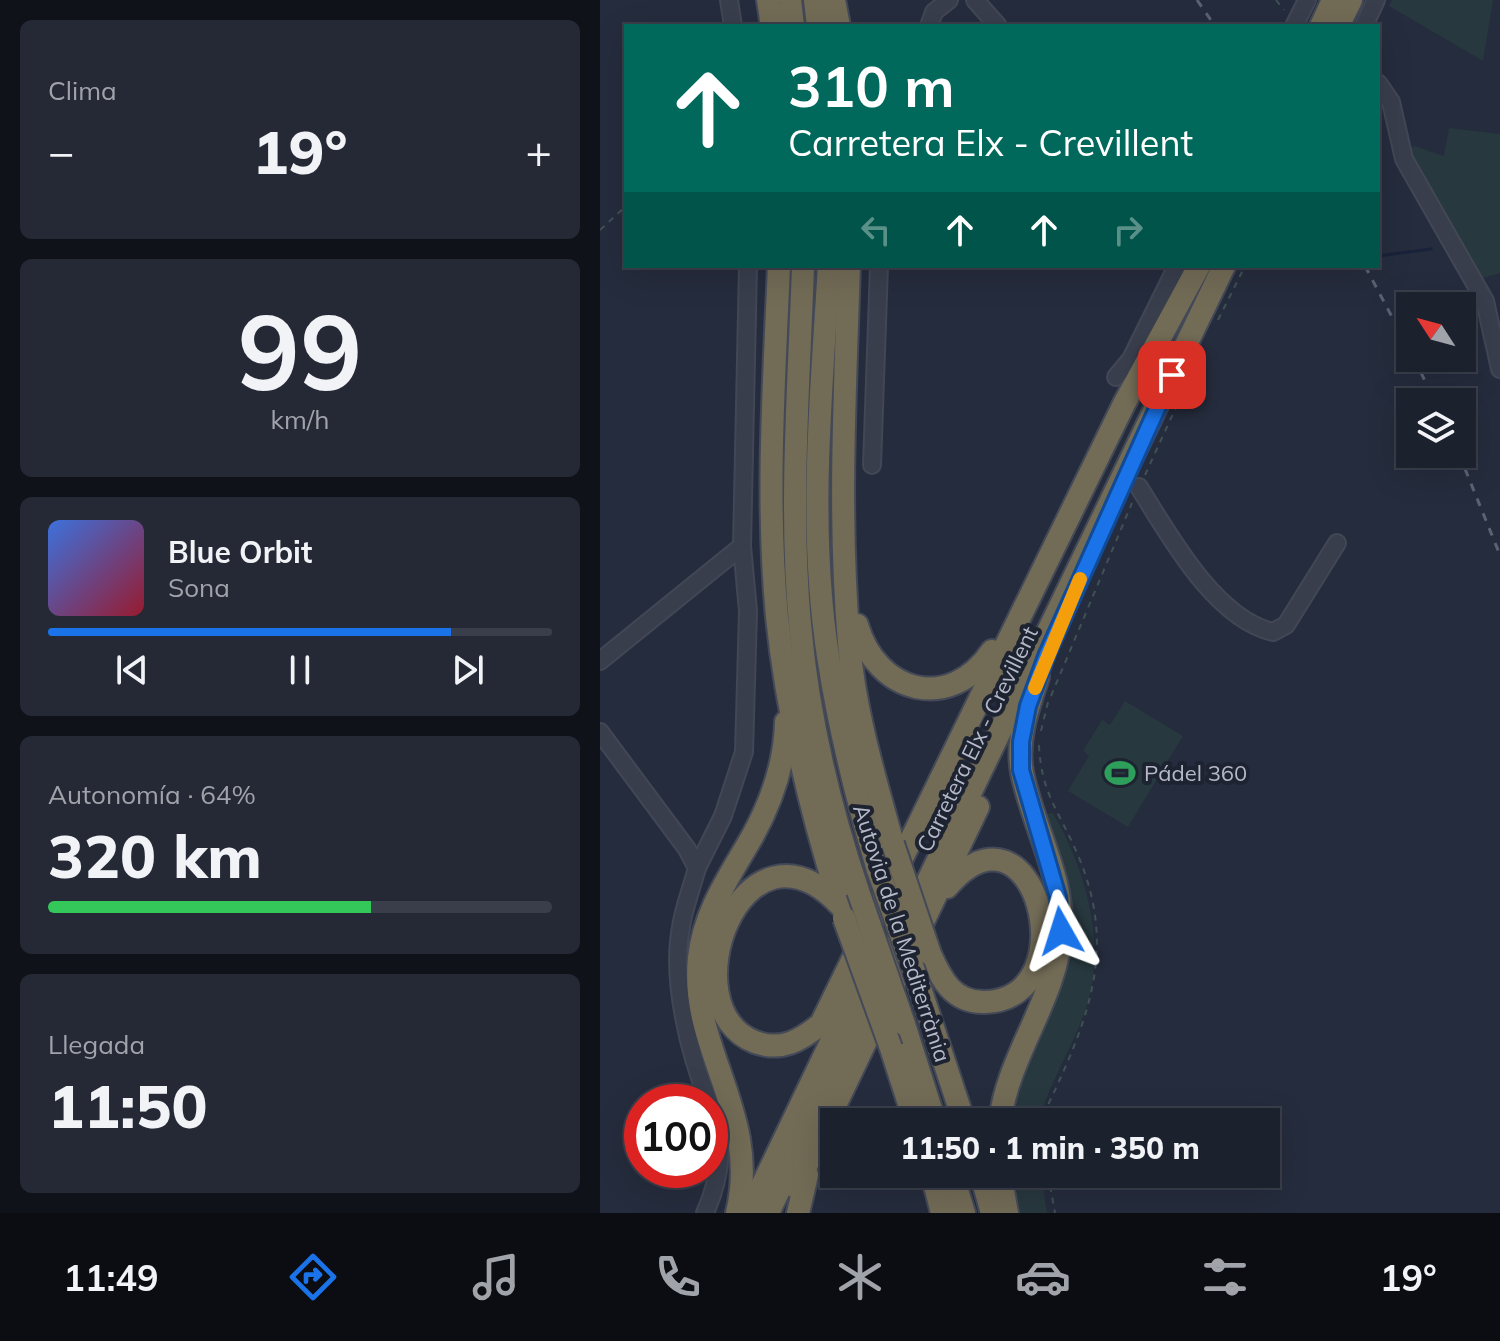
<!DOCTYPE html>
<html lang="es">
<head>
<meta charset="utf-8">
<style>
  :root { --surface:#1c212e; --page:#252936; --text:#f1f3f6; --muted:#a0a3aa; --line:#3a3e4a; --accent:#1a73e8 }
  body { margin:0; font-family:Mulish,sans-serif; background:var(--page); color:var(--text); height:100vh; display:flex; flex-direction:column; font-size:30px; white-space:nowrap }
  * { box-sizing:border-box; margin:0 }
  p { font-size:26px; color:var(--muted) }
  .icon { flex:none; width:44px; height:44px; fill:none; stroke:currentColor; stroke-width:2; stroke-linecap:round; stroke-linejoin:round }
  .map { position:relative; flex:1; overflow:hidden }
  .panel { display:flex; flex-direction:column; gap:20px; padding:20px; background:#0f1219; width:600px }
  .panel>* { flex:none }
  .banner { position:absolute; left:24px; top:24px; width:756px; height:244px; border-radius:0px; box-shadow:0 8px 32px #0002,0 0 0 2px var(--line); background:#00695c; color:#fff; overflow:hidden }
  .needle { width:52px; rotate:306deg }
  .controls { position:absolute; left:796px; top:292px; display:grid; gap:16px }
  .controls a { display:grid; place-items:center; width:80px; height:80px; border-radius:0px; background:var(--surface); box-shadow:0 8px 32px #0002,0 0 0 2px var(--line); font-size:40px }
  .speed { position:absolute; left:24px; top:1084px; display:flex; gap:16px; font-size:40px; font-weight:700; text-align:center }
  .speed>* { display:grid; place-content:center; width:104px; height:104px; border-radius:50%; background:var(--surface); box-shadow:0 8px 32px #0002,0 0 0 2px var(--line); line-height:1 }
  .speed .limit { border:12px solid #d22; background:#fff; color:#111 }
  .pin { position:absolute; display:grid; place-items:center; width:68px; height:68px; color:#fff; margin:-34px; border-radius:16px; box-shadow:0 4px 12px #0006 }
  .me { position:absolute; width:88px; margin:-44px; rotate:354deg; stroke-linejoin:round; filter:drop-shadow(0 0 6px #0008) }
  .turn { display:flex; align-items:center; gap:28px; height:168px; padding:0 32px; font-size:36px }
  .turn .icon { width:104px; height:104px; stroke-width:2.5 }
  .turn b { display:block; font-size:56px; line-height:68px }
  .lanes { display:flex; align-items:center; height:76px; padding:0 32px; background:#0003; justify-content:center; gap:40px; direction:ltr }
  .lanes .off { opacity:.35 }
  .big { font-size:60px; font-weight:800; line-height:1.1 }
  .panel .card { flex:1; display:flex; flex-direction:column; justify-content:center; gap:12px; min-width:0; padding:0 28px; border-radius:12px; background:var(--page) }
  .panel .dial { align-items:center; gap:0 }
  .dial b { font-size:104px; line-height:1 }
  .song { display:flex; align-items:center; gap:24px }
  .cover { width:96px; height:96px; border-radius:12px; background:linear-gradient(135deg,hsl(220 70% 55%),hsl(350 70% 35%)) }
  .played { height:8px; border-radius:4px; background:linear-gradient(90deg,var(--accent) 80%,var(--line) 80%) }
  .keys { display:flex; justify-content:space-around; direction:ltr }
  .heat { display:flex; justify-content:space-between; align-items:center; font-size:44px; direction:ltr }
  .charge { height:12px; border-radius:6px; background:linear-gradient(90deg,#34c759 64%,var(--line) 0) }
  .trip { position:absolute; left:220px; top:1108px; width:460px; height:80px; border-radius:0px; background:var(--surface); box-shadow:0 8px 32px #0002,0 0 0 2px var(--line); font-weight:800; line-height:80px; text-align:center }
  .menu { display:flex; height:128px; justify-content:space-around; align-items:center; background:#0b0d12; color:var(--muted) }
  .menu .icon { width:56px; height:56px }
  .menu .on { color:var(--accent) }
  .menu b { font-size:36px; color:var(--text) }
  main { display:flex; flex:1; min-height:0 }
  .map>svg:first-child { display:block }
  .green { fill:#27383e }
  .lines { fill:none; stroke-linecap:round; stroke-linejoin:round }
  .stream { stroke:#18223a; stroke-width:3 }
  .minor-casing { stroke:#424756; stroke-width:20 }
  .highway-casing { stroke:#444958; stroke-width:26 }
  .path { stroke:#405156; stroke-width:2; stroke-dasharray:6 6; stroke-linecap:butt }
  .minor { stroke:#393e4d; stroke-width:16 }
  .highway { stroke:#726b56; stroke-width:22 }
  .rail { stroke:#5b6274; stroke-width:3; stroke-dasharray:8 8; stroke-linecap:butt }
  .highway-bridge-casing { stroke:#444958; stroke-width:26; stroke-linecap:butt }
  .highway-bridge { stroke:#726b56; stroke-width:22 }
  .route-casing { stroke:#114b97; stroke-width:20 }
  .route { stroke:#1a73e8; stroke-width:14 }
  .slow { stroke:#f59e0b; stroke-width:14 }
  .labels { text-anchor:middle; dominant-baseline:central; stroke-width:8; stroke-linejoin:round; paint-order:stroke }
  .street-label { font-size:22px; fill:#b5b9c8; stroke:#1e2332 }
  .poi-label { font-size:22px; fill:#b5b9c8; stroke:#1e2332; text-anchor:start }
</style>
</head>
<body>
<main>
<section class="panel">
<div class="card"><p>Clima</p>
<div class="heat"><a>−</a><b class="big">19°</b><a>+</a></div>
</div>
<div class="card dial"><b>99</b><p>km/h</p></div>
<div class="card">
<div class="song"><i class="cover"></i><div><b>Blue Orbit</b><p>Sona</p></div></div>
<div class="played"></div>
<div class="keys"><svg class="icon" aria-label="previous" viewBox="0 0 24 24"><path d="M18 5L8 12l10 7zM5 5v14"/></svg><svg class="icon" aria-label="pause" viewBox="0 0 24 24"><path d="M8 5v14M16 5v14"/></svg><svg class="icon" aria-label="next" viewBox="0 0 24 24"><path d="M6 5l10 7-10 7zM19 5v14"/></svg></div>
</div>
<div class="card"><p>Autonomía · 64%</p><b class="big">320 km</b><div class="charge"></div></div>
<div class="card"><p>Llegada</p><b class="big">11:50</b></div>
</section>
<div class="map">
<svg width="900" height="1213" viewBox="0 0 900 1213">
  <rect width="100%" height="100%" fill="#252c3d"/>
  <g class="green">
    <path d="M792 0H893L883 61 789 6Z"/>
    <path d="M849 128 900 134V273L883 278 810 150 814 146 844 156Z"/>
    <path d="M525 701 583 736 528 827 468 791 489 756 483 751 502 720 510 725Z"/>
    <path d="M453 813C486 870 507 944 486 1008 473 1048 449 1082 439 1122H411L427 1067 456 997 469 895 446 814Z"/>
    <path d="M411 1174H441L447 1213H417Z"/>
  </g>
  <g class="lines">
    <g class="stream">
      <path d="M778 256 831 249"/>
      <path d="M707 267 711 266"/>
    </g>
    <g class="minor-casing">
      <g id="minor">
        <path d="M129 0 133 26"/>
        <path d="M375 0 398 26"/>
        <path d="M329 26 334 12 349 0"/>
        <path d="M694 26 707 0"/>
        <path d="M764 26 776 0"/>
        <path d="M778 83 791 102 804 159 885 301 900 369"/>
        <path d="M516 377 531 359 577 266"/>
        <path d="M272 465 279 266"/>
        <path d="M539 487C569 535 615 619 673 632L686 625 737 543"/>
        <path d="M0 661 142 546 148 266"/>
        <path d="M0 732 87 849 97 868C92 887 84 907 81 927 71 980 89 1053 109 1102"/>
        <path d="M97 868 123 816 144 752 148 611 142 546"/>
        <path d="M105 1213C121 1177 125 1142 110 1104"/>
      </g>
    </g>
    <g class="highway-casing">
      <g id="highway">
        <path d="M168 0 172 26"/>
        <path d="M190 0 193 26"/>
        <path d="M215 0 218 26"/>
        <path d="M234 0 239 26"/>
        <path d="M721 26 733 0"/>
        <path d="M738 26 751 0"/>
        <path d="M179 266C174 383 166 501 177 617 187 714 210 809 239 901"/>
        <path d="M203 266C199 385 189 506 200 624 208 715 229 805 258 891"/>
        <path d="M229 266C221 395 208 528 228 656 239 728 257 800 278 870"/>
        <path d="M249 266C245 391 238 517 249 643 254 710 275 779 293 844"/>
        <path d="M257 625C277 694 350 713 392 651"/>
        <path d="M241 906C142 800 67 1008 155 1042 182 1052 201 1040 221 1024L524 404 599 266"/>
        <path d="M330 954C341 979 353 1003 385 1002 490 999 434 785 347 887"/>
        <path d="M321 991 364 1122"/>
        <path d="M304 1024 335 1122"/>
        <path d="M291 1048 315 1122"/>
        <path d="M400 1122C407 1056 457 999 461 931 464 876 432 825 422 772 416 740 428 707 438 677"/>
        <path d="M332 1174 342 1213"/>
        <path d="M352 1174 364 1213"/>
        <path d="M381 1174 392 1213"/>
        <path d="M400 1174 407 1213"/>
        <path d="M196 1187 378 807"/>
        <path d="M137 1213C161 1113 89 1049 99 958 104 912 129 877 152 837 172 801 185 763 186 722"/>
        <path d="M149 1213 257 988"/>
        <path d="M168 1213 624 266"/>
        <path d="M198 1213 207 1175"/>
      </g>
    </g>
    <g class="path">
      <path d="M676 0 684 10"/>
      <path d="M0 230 26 206"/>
      <path d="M618 320 645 266"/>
      <path d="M545 475 577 405"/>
      <path d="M451 696 532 503"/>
      <path d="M441 731 448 702"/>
      <path d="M439 745C441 793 459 811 477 853 518 947 489 1018 448 1105L447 1122"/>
      <path d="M448 1174 455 1213"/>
    </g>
    <use href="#minor" class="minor"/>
    <use href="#highway" class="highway"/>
    <g class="rail">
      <path d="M597 0 615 26"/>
      <path d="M765 266 810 351"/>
      <path d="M814 358 835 402"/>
      <path d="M859 454 900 555"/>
    </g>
    <g class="highway-bridge-casing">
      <g id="highway-bridge">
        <path d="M293 844 330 954"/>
        <path d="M278 870 321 991"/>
        <path d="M258 891 304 1024"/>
        <path d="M244 918 291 1048"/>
      </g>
    </g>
    <use href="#highway-bridge" class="highway-bridge"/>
  </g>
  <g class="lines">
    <g class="route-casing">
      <path id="route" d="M461 931 458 897 421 770V742L428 706 447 654 572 375"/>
    </g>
    <use href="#route" class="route"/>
    <path class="slow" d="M435 688 480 579"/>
  </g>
  <defs>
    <g id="stadium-bare" transform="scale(2.4)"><path d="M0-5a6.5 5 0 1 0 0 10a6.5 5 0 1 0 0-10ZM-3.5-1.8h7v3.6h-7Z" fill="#2e9e5b" stroke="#1e2332" stroke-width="2.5" paint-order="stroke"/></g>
  </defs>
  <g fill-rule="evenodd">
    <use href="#stadium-bare" x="520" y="773"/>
  </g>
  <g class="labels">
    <g class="street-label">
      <text transform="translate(377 739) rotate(-64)">Carretera Elx - Crevillent</text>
      <text transform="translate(302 933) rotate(72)">Autovia de la Mediterrània</text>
    </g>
    <g class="poi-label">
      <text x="544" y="773">Pádel 360</text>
    </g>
  </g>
</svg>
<div class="controls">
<a><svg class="needle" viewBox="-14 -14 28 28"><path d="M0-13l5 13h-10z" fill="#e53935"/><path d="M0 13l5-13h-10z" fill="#a0a3aa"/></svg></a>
<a><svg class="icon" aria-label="layers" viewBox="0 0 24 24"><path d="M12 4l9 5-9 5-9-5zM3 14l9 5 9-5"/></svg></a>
</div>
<div class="speed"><div class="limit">100</div></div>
<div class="pin" style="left:572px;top:375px;background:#d93025"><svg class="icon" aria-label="arrive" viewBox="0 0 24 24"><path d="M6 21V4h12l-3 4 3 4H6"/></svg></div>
<svg class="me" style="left:461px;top:931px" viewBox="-20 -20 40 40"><path d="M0-17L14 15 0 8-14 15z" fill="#1a73e8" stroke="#fff" stroke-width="4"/></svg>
<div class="trip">11:50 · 1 min · 350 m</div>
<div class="banner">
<div class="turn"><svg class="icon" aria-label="ahead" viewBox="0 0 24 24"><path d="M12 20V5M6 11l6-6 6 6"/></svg><div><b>310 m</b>Carretera Elx - Crevillent</div></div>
<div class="lanes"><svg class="icon off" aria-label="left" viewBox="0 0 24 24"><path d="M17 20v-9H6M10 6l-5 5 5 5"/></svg><svg class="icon" aria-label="ahead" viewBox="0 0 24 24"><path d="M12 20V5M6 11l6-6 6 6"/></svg><svg class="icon" aria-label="ahead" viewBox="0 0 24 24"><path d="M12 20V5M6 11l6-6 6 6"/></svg><svg class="icon off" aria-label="right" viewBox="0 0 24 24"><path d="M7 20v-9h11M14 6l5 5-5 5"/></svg></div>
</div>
</div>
</main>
<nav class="menu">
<b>11:49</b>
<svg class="icon on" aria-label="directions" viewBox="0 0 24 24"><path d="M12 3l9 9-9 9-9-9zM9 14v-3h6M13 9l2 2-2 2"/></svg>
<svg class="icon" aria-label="music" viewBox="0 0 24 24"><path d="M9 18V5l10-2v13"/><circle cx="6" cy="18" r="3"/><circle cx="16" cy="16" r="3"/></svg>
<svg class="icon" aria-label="phone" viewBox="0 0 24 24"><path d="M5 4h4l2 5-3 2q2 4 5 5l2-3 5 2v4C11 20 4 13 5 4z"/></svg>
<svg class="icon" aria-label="climate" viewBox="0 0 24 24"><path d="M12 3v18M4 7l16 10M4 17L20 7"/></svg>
<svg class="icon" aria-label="car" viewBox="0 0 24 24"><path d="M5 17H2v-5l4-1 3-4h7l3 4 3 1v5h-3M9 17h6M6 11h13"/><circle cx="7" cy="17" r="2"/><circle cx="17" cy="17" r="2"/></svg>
<svg class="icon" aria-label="filters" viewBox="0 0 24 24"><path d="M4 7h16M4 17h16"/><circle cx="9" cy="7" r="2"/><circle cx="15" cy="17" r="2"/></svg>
<b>19°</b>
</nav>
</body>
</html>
